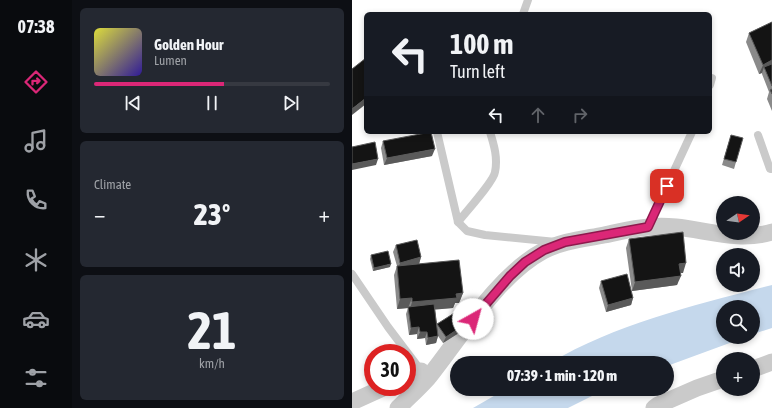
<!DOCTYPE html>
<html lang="en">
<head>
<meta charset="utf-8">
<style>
  :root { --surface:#171b24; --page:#242831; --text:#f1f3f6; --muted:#9ea1a6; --line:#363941; --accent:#db2777 }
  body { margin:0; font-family:"Asap Condensed",sans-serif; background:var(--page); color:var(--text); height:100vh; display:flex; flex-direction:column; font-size:15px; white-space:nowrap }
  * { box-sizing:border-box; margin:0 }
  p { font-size:13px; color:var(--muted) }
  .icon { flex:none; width:22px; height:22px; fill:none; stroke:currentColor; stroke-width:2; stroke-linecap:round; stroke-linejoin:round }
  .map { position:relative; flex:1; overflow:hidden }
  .panel { display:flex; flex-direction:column; gap:8px; padding:8px; background:#0d0f14; width:280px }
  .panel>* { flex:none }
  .hud { position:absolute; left:12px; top:12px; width:348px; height:122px; border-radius:6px; box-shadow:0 2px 6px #0003; background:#171b24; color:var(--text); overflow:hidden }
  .needle { width:26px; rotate:77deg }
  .buttons { position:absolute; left:364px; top:196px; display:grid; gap:8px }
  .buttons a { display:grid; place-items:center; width:44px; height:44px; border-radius:50%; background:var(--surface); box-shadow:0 2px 6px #0003; font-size:20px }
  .speed { position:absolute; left:12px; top:344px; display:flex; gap:8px; font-size:20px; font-weight:700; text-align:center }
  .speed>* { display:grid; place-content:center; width:52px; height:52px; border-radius:50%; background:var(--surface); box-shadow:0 2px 6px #0003; line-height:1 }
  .speed .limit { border:6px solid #d22; background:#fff; color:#111 }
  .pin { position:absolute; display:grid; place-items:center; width:34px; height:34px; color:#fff; margin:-17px; border-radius:8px; box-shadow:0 2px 6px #0006 }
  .me { position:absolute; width:44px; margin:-22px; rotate:38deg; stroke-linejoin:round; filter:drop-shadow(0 0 3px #0008) }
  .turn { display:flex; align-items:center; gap:14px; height:84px; padding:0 20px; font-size:18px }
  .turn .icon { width:52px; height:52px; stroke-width:2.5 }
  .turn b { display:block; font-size:28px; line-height:34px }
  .lanes { display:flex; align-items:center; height:38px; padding:0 20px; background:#0003; justify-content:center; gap:20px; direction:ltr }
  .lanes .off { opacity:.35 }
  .big { font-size:30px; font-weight:800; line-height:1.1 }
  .panel .widget { flex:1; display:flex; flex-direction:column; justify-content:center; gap:6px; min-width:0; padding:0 14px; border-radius:6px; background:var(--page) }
  .panel .dial { align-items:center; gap:0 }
  .dial b { font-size:52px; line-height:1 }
  .song { display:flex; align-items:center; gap:12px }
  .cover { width:48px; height:48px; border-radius:6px; background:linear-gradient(135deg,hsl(60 70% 55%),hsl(250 70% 35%)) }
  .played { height:4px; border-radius:2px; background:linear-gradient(90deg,var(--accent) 55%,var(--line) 55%) }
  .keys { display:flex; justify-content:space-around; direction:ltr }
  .heat { display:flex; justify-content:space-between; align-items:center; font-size:22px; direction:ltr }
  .trip { position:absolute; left:98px; top:356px; width:224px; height:40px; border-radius:20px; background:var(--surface); box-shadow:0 2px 6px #0003; font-weight:800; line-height:40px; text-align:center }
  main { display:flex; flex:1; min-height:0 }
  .tabs { display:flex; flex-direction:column; width:72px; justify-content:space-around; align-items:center; background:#090b0e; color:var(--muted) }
  .tabs .icon { width:28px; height:28px }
  .tabs .selected { color:var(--accent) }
  .tabs b { font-size:18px; color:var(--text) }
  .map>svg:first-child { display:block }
  .water { fill:#c5d8ec }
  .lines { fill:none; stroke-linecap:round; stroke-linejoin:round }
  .service { stroke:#cacaca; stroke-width:8 }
  .minor { stroke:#cacaca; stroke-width:17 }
  .wall { fill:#8a8a8a }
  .shaded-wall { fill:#5a5a5a }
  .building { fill:#141414; stroke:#5a5a5a }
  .route-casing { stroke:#8e194d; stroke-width:10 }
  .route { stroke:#db2777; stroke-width:7 }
</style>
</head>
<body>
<main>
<nav class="tabs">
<b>07:38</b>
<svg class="icon selected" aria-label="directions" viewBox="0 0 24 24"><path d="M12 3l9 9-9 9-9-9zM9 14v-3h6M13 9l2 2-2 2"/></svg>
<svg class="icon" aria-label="music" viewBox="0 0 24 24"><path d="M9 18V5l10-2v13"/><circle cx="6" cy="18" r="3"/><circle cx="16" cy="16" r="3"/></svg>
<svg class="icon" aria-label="phone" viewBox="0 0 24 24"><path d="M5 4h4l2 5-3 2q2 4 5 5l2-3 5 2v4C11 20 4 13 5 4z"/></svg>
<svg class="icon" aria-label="climate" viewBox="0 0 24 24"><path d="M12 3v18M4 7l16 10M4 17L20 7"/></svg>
<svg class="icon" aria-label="car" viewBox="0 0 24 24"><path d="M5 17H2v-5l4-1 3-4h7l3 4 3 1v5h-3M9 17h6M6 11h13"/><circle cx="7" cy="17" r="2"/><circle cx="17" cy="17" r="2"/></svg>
<svg class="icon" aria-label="filters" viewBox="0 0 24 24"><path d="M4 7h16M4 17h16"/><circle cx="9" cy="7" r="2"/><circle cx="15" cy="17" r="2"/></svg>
</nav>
<section class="panel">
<div class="widget">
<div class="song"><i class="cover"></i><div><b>Golden Hour</b><p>Lumen</p></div></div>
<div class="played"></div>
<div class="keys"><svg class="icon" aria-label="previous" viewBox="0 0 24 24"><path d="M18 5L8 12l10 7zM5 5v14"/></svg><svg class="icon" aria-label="pause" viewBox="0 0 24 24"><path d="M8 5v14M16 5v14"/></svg><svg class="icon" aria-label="next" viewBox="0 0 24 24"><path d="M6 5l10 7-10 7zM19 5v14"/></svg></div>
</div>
<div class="widget"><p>Climate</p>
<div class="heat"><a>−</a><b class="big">23°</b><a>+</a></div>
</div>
<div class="widget dial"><b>21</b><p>km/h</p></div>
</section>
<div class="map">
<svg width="420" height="408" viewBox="0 0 420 408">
  <rect width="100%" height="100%" fill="#fff"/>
  <g class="water">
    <path d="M420 285V328L401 334V307H371V337H394L315 366V363H198C266 323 344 305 420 285Z"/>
    <path d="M154 389H254L216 408H121Z"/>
  </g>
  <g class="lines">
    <g class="service">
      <path d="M171 14 176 0"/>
      <path d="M358 85 360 78"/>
      <path d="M85 132 106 222 115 231 133 235 204 242"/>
      <path d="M406 135 418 169H420"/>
      <path d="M106 222C113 213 142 181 143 172 146 158 142 145 138 132"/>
      <path d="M296 227 340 132"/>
      <path d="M0 274 36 327 70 372"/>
    </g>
    <g class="minor">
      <path d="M401 369 420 362"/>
      <path d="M55 377 69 371"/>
      <path d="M0 402 33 387"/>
      <path d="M46 408C56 398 67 388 76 378 108 338 146 275 191 251 210 241 232 239 252 235 267 232 282 228 297 227 338 222 379 245 420 232"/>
      <path d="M302 408 306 405 345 388 371 379"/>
    </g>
  </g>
  <g class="wall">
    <path d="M420 22V111L415 99 417 92 410 74V73L407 74 394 42 397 33Z"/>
    <path d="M379 135 384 162 382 169 370 165Z"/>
    <path d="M31 141 80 156 32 165 29 148Z"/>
    <path d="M277 239 331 273H328L325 285 280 291 274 248Z"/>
    <path d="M44 245 69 257 67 264 111 293 107 303H103L101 308 83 309 85 326V324L110 331 91 343 86 336 84 343 74 345 73 338 65 339V334L57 335 54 314 56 308 45 309 42 275 45 266 41 252Z"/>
    <path d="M19 255 38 267 21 271 18 259Z"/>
    <path d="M249 281 281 298 279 305 254 312 247 288Z"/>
  </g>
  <g class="shaded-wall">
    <path d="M420 60V68L412 67 410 73 407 74 411 65Z"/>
    <path d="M14 98V104L0 115V109Z"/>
    <path d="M83 149 80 156 32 165 35 158Z"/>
    <path d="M26 159 24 165 0 170V164Z"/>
    <path d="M69 257 67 264 46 269 48 263Z"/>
    <path d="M334 263 331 273H324L327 264Z"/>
    <path d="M39 264 38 267 21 271 22 268Z"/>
    <path d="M329 276 325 285 280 291 283 282Z"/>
    <path d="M111 293 107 303H103L101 308 57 312 60 302Z"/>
    <path d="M60 298 56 308 45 309 48 299Z"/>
    <path d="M281 298 279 305 254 312 256 305Z"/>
    <path d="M112 325 110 331 91 343 94 337Z"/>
    <path d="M67 327 65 334 57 335 59 328Z"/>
    <path d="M68 332H75L73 338 65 339Z"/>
    <path d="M86 336 84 343 74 345 76 338Z"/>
  </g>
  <g class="building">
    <path d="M420 22V60L411 65 397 33Z"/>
    <path d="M14 58V98L0 109V69Z"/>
    <path d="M420 64V86L412 67Z"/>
    <path d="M420 89V94L418 90Z"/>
    <path d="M79 132 83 149 35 158 31 141Z"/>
    <path d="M379 135 391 138 384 162 372 159Z"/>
    <path d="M23 142 26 159 0 164V147Z"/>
    <path d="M331 232 334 263 327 264 329 276 283 282 277 239Z"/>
    <path d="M65 240 69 257 48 263 44 245Z"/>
    <path d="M36 251 39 264 22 268 19 255Z"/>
    <path d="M107 260 111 293 104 294 105 298 60 302V298L48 299 45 266Z"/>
    <path d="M275 274 281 298 256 305 249 281Z"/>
    <path d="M82 304 86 336 76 338 75 332H68L67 327 59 328 56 307Z"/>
    <path d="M104 312 112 325 94 337 85 324Z"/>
  </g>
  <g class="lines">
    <g class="route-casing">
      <path id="route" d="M121 319 158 276 173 262 192 250 213 242 296 227 315 186"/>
    </g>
    <use href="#route" class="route"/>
  </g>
</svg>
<div class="buttons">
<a><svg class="needle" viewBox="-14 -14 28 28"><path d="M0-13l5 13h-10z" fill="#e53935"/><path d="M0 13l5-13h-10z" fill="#9ea1a6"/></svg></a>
<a><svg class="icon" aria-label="sound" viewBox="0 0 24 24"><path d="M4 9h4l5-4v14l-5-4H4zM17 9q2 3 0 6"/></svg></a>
<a><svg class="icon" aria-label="search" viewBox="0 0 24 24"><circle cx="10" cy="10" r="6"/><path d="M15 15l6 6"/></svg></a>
<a>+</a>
</div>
<div class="speed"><div class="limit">30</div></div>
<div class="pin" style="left:315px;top:186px;background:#d93025"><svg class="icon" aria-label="arrive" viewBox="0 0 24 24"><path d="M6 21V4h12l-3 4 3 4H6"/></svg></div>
<svg class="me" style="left:121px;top:319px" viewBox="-20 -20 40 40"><circle r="19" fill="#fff"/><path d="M0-13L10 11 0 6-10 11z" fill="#db2777"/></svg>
<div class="trip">07:39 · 1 min · 120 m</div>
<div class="hud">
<div class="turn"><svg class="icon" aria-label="left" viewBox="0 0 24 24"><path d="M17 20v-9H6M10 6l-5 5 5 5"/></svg><div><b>100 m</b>Turn left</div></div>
<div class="lanes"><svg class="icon" aria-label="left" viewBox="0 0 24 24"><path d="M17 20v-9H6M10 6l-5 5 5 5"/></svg><svg class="icon off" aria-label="ahead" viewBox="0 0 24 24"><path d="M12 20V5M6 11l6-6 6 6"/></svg><svg class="icon off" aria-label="right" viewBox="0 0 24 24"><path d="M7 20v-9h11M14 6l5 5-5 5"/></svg></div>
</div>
</div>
</main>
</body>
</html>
